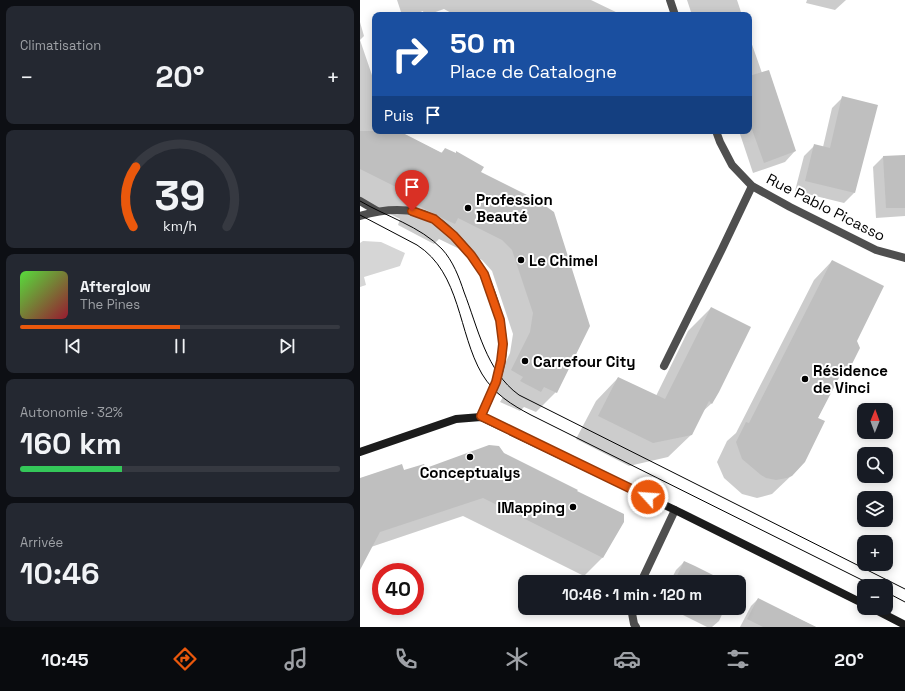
<!DOCTYPE html>
<html lang="fr">
<head>
<meta charset="utf-8">
<style>
  :root { --surface:#171b24; --page:#242831; --text:#f1f3f6; --muted:#9ea1a6; --line:#363941; --accent:#ea580c }
  body { margin:0; font-family:"Space Grotesk",sans-serif; background:var(--page); color:var(--text); height:100vh; display:flex; flex-direction:column; font-size:15px; white-space:nowrap }
  * { box-sizing:border-box; margin:0 }
  p { font-size:13px; color:var(--muted) }
  .icon { flex:none; width:22px; height:22px; fill:none; stroke:currentColor; stroke-width:2; stroke-linecap:round; stroke-linejoin:round }
  .map { position:relative; flex:1; overflow:hidden }
  .sheet { display:flex; flex-direction:column; gap:6px; padding:6px; background:#0d0f14; width:360px }
  .sheet>* { flex:none }
  .hud { position:absolute; left:12px; top:12px; width:380px; height:122px; border-radius:8px; box-shadow:0 2px 10px #0003; background:#1a4fa0; color:#fff; overflow:hidden }
  .needle { width:26px; rotate:1deg }
  .fabs { position:absolute; left:497px; top:403px; display:grid; gap:8px }
  .fabs a { display:grid; place-items:center; width:36px; height:36px; border-radius:8px; background:var(--surface); box-shadow:0 2px 10px #0003; font-size:20px }
  .speed { position:absolute; left:12px; top:563px; display:flex; gap:8px; font-size:20px; font-weight:700; text-align:center }
  .speed>* { display:grid; place-content:center; width:52px; height:52px; border-radius:50%; background:var(--surface); box-shadow:0 2px 10px #0003; line-height:1 }
  .speed .limit { border:6px solid #d22; background:#fff; color:#111 }
  .pin { position:absolute; display:grid; place-items:center; width:34px; height:34px; color:#fff; margin:-41px -17px; border-radius:50% 50% 50% 0; rotate:-45deg; box-shadow:0 0 4px #0007 }
  .pin .icon { rotate:45deg }
  .me { position:absolute; width:44px; margin:-22px; rotate:296deg; stroke-linejoin:round; filter:drop-shadow(0 0 3px #0008) }
  .turn { display:flex; align-items:center; gap:14px; height:84px; padding:0 12px; font-size:18px }
  .turn .icon { width:52px; height:52px; stroke-width:2.5 }
  .turn b { display:block; font-size:28px; line-height:34px }
  .then { display:flex; align-items:center; height:38px; padding:0 12px; background:#0003; gap:8px; font-size:15px }
  .big { font-size:30px; font-weight:700; line-height:1.1 }
  .sheet .widget { flex:1; display:flex; flex-direction:column; justify-content:center; gap:6px; min-width:0; padding:0 14px; border-radius:8px; background:var(--page) }
  .sheet .dial { align-items:center; gap:0 }
  .dial svg { height:104px; overflow:visible; fill:none; stroke:var(--line); stroke-width:7; stroke-linecap:round; text-anchor:middle }
  .dial text { fill:var(--text); stroke:none }
  .song { display:flex; align-items:center; gap:12px }
  .cover { width:48px; height:48px; border-radius:6px; background:linear-gradient(135deg,hsl(110 70% 55%),hsl(350 70% 35%)) }
  .played { height:4px; border-radius:2px; background:linear-gradient(90deg,var(--accent) 50%,var(--line) 50%) }
  .keys { display:flex; justify-content:space-around; direction:ltr }
  .heat { display:flex; justify-content:space-between; align-items:center; font-size:22px; direction:ltr }
  .charge { height:6px; border-radius:3px; background:linear-gradient(90deg,#34c759 32%,var(--line) 0) }
  .trip { position:absolute; left:158px; top:575px; width:228px; height:40px; border-radius:8px; background:var(--surface); box-shadow:0 2px 10px #0003; font-weight:700; line-height:40px; text-align:center }
  .tabs { display:flex; height:64px; justify-content:space-around; align-items:center; background:#090b0e; color:var(--muted) }
  .tabs .icon { width:28px; height:28px }
  .tabs .on { color:var(--accent) }
  .tabs b { font-size:18px; color:var(--text) }
  main { display:flex; flex:1; min-height:0 }
  .map>svg:first-child { display:block }
  .green { fill:#d6d6d6 }
  .shadow { fill:#0003 }
  .building { fill:#bfbfbf }
  .lines { fill:none; stroke-linecap:round; stroke-linejoin:round }
  .lane { stroke:#4f4f4f; stroke-width:8 }
  .street { stroke:#4f4f4f; stroke-width:8 }
  .secondary { stroke:#1c1c1c; stroke-width:8 }
  .tram { stroke:#000; stroke-width:1 }
  .route-casing { stroke:#983908; stroke-width:10 }
  .route { stroke:#ea580c; stroke-width:7 }
  .poi-dot { fill:#000; stroke:#fff; stroke-width:1.5 }
  .labels { text-anchor:middle; dominant-baseline:central; stroke-width:4; stroke-linejoin:round; paint-order:stroke }
  .poi-label { font-size:15px; font-weight:bold; fill:#000; stroke:#fff; text-anchor:start }
  .street-label { font-size:15px; fill:#000; stroke:#fff }
</style>
</head>
<body>
<main>
<section class="sheet">
<div class="widget"><p>Climatisation</p>
<div class="heat"><a>−</a><b class="big">20°</b><a>+</a></div>
</div>
<div class="widget dial"><svg viewBox="0 0 100 80">
<path d="M14 69A42 42 0 1 1 86 69"/>
<path d="M14 69A42 42 0 0 1 16 23" stroke="#ea580c"/>
<text x="50" y="56" font-size="32" font-weight="700">39</text>
<text x="50" y="72" font-size="11">km/h</text>
</svg></div>
<div class="widget">
<div class="song"><i class="cover"></i><div><b>Afterglow</b><p>The Pines</p></div></div>
<div class="played"></div>
<div class="keys"><svg class="icon" aria-label="previous" viewBox="0 0 24 24"><path d="M18 5L8 12l10 7zM5 5v14"/></svg><svg class="icon" aria-label="pause" viewBox="0 0 24 24"><path d="M8 5v14M16 5v14"/></svg><svg class="icon" aria-label="next" viewBox="0 0 24 24"><path d="M6 5l10 7-10 7zM19 5v14"/></svg></div>
</div>
<div class="widget"><p>Autonomie · 32%</p><b class="big">160 km</b><div class="charge"></div></div>
<div class="widget"><p>Arrivée</p><b class="big">10:46</b></div>
</section>
<div class="map">
<svg width="545" height="627" viewBox="0 0 545 627">
  <rect width="100%" height="100%" fill="#fff"/>
  <path class="green" d="M3 241 21 242 45 253 40 266 4 277 6 285 0 287V243Z"/>
  <g class="shadow">
    <path d="M37 0H231L262 15H108L104 13 101 15H95L84 9 67 15H64L63 11 53 15H42Z"/>
    <path d="M327 0H377L382 15H332Z"/>
    <path d="M447 0H486L475 10 446 3Z"/>
    <path d="M0 22 4 36 0 40 15 84V131H38L81 153 85 149 120 173 177 201 196 392 176 412 164 407 160 411 140 402 143 397 132 391 150 353 153 334 132 271 122 260 79 239 74 244 38 225 40 219 0 199Z"/>
    <path d="M389 36 402 73 435 151 425 162 393 173 379 131H389Z"/>
    <path d="M483 97 494 193 484 203 435 191 444 156 455 145 463 147 472 108Z"/>
    <path d="M545 156V216L516 218 513 167 523 157Z"/>
    <path d="M472 261 496 341 490 366 478 378 457 419 432 475 412 494 397 498 382 494 364 478 357 462 367 441 376 433 454 280Z"/>
    <path d="M351 308 352 403 342 412 332 434 308 457 269 466 216 439 236 401 258 378 296 396 328 331Z"/>
    <path d="M144 454 216 492 243 557 224 576 103 516 11 547 0 568V479L43 472 65 469Z"/>
    <path d="M324 562 353 582H310L316 570Z"/>
    <path d="M398 599 456 627H380L391 606Z"/>
    <path d="M311 608H365L359 621 352 627H347L311 609Z"/>
  </g>
  <g class="building">
    <path d="M409 70 436 151 404 163 389 121V76Z"/>
    <path d="M482 96 518 105 495 193 445 181 454 144 470 148Z"/>
    <path d="M0 131H39L82 153 85 148 96 153V151L124 167 121 172 177 200 194 212 230 326 197 393 184 387 181 392 160 381 163 377 151 370 170 332 173 313 152 250 142 240 98 218 95 224 84 219 57 205 60 199 0 169Z"/>
    <path d="M545 155V208H526L523 156Z"/>
    <path d="M472 260 524 286 497 341 500 348 491 366 483 370 458 418 465 421 445 462 432 476 427 478 416 480 406 478 401 475 382 459 376 442 386 422 389 423Z"/>
    <path d="M351 307 391 327 359 392 352 404 349 401 332 435 293 443 238 416 258 377 305 399Z"/>
    <path d="M129 445 139 446 144 453 218 490 217 491 264 514V522L243 558 123 498 20 532 0 570V478L42 464 44 470 64 464 66 468Z"/>
    <path d="M324 561 335 566 367 582H314Z"/>
    <path d="M398 598 456 627H403L387 619Z"/>
  </g>
  <g class="lines">
    <path class="lane" d="M304 366 362 249 392 186"/>
    <g class="street">
      <path d="M310 0 315 15"/>
      <path d="M356 131 360 142 372 165 392 186 430 207 516 250 545 258"/>
      <path d="M0 201 17 211"/>
      <path d="M0 216C23 209 52 206 74 219 90 228 116 258 124 275 133 294 144 327 143 348 142 373 131 394 121 417"/>
      <path d="M281 582 315 510"/>
      <path d="M271 608 274 624 276 627"/>
    </g>
    <g class="secondary">
      <path d="M0 452 96 419 121 417 315 510 504 604"/>
      <path d="M512 608 545 625"/>
    </g>
    <g class="tram">
      <path d="M0 201C27 217 60 226 82 249 93 261 99 277 104 292 118 328 126 371 159 395L545 589"/>
      <path d="M0 215 57 245C101 273 98 333 122 374 134 394 152 405 171 415L514 586"/>
      <path d="M526 592 545 602"/>
    </g>
  </g>
  <g class="lines">
    <g class="route-casing">
      <path id="route" d="M52 211 74 219 94 236 111 255 124 274 140 320 143 344 141 361 136 382 121 416 288 497"/>
    </g>
    <use href="#route" class="route"/>
  </g>
  <g class="poi-dot">
    <circle cx="108" cy="208" r="4"/>
    <circle cx="161" cy="260" r="4"/>
    <circle cx="165" cy="361" r="4"/>
    <circle cx="445" cy="379" r="4"/>
    <circle cx="110" cy="457" r="4"/>
    <circle cx="213" cy="507" r="4"/>
  </g>
  <g class="labels">
    <g class="poi-label">
      <text x="116" y="199">Profession<tspan x="116" dy="17">Beauté</tspan></text>
      <text x="169" y="260">Le Chimel</text>
      <text x="173" y="361">Carrefour City</text>
      <text x="453" y="370">Résidence<tspan x="453" dy="17">de Vinci</tspan></text>
      <text x="110" y="472" text-anchor="middle">Conceptualys</text>
      <text x="205" y="507" text-anchor="end">IMapping</text>
    </g>
    <g class="street-label">
      <text transform="translate(466 207) rotate(27)">Rue Pablo Picasso</text>
    </g>
  </g>
</svg>
<div class="fabs">
<a><svg class="needle" viewBox="-14 -14 28 28"><path d="M0-13l5 13h-10z" fill="#e53935"/><path d="M0 13l5-13h-10z" fill="#9ea1a6"/></svg></a>
<a><svg class="icon" aria-label="search" viewBox="0 0 24 24"><circle cx="10" cy="10" r="6"/><path d="M15 15l6 6"/></svg></a>
<a><svg class="icon" aria-label="layers" viewBox="0 0 24 24"><path d="M12 4l9 5-9 5-9-5zM3 14l9 5 9-5"/></svg></a>
<a>+</a>
<a>−</a>
</div>
<div class="speed"><div class="limit">40</div></div>
<div class="pin" style="left:52px;top:211px;background:#d93025"><svg class="icon" aria-label="arrive" viewBox="0 0 24 24"><path d="M6 21V4h12l-3 4 3 4H6"/></svg></div>
<svg class="me" style="left:288px;top:497px" viewBox="-20 -20 40 40"><circle r="17" fill="#ea580c" stroke="#fff" stroke-width="3"/><path d="M0-11L8 9 0 5-8 9z" fill="#fff"/></svg>
<div class="trip">10:46 · 1 min · 120 m</div>
<div class="hud">
<div class="turn"><svg class="icon" aria-label="right" viewBox="0 0 24 24"><path d="M7 20v-9h11M14 6l5 5-5 5"/></svg><div><b>50 m</b>Place de Catalogne</div></div>
<div class="then">Puis<svg class="icon" aria-label="arrive" viewBox="0 0 24 24"><path d="M6 21V4h12l-3 4 3 4H6"/></svg></div>
</div>
</div>
</main>
<nav class="tabs">
<b>10:45</b>
<svg class="icon on" aria-label="directions" viewBox="0 0 24 24"><path d="M12 3l9 9-9 9-9-9zM9 14v-3h6M13 9l2 2-2 2"/></svg>
<svg class="icon" aria-label="music" viewBox="0 0 24 24"><path d="M9 18V5l10-2v13"/><circle cx="6" cy="18" r="3"/><circle cx="16" cy="16" r="3"/></svg>
<svg class="icon" aria-label="phone" viewBox="0 0 24 24"><path d="M5 4h4l2 5-3 2q2 4 5 5l2-3 5 2v4C11 20 4 13 5 4z"/></svg>
<svg class="icon" aria-label="climate" viewBox="0 0 24 24"><path d="M12 3v18M4 7l16 10M4 17L20 7"/></svg>
<svg class="icon" aria-label="car" viewBox="0 0 24 24"><path d="M5 17H2v-5l4-1 3-4h7l3 4 3 1v5h-3M9 17h6M6 11h13"/><circle cx="7" cy="17" r="2"/><circle cx="17" cy="17" r="2"/></svg>
<svg class="icon" aria-label="filters" viewBox="0 0 24 24"><path d="M4 7h16M4 17h16"/><circle cx="9" cy="7" r="2"/><circle cx="15" cy="17" r="2"/></svg>
<b>20°</b>
</nav>
</body>
</html>
